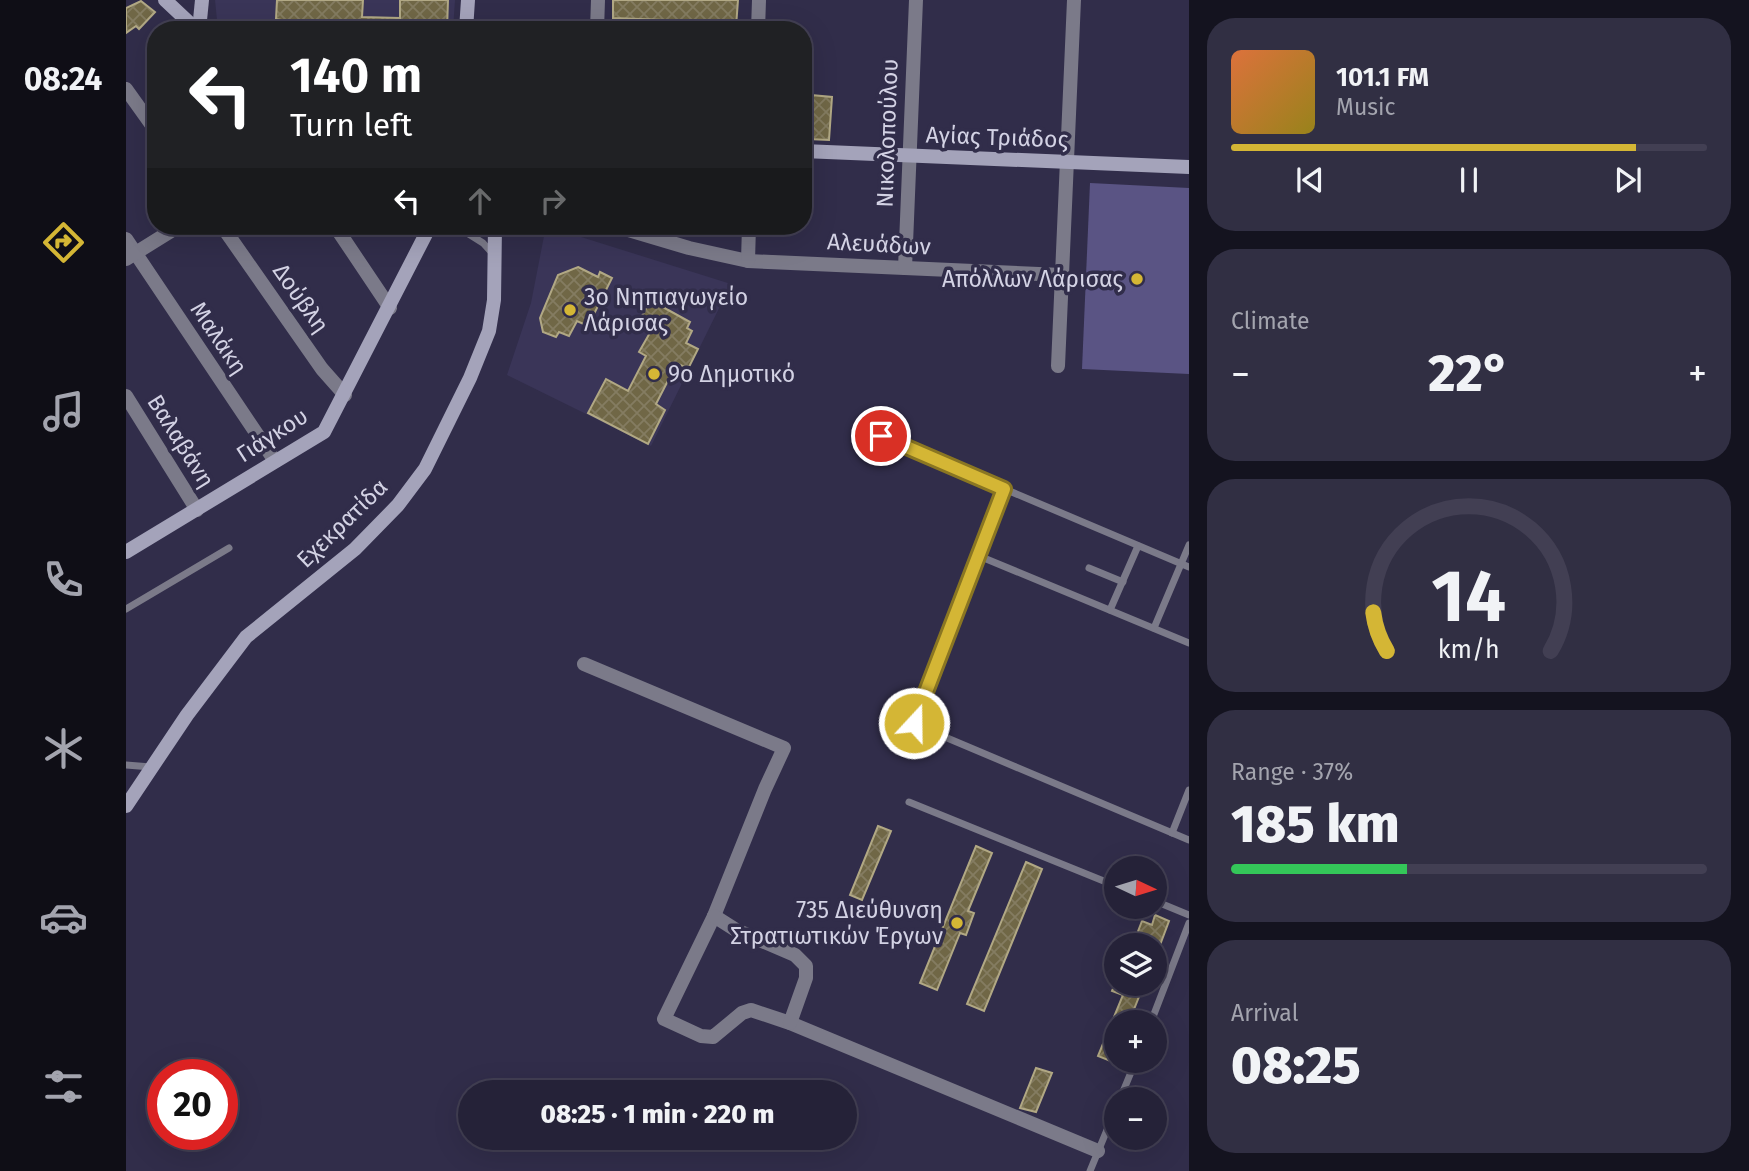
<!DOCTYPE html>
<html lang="en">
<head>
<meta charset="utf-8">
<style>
  :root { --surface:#252238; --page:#312f43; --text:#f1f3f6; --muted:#a3a4ae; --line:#423f53; --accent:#d4b635 }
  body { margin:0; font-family:"Fira Sans",sans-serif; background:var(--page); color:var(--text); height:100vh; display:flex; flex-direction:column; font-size:26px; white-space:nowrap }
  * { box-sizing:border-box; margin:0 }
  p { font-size:23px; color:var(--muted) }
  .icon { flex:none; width:38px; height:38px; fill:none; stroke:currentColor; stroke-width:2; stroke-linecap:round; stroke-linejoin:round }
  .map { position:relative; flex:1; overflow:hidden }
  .panel { display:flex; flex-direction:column; gap:18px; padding:18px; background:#14131f; width:560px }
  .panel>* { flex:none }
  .hud { position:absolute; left:21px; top:21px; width:665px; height:214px; border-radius:28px; box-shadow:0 7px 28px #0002,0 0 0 2px var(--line); background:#202124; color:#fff; overflow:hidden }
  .needle { width:46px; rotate:94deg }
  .controls { position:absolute; left:978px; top:856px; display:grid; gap:14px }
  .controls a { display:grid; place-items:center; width:63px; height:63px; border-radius:50%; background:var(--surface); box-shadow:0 7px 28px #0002,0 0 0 2px var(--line); font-size:35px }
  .speed { position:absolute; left:21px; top:1059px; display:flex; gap:14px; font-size:35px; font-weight:700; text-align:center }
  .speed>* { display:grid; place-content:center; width:91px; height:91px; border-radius:50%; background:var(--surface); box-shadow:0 7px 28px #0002,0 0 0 2px var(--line); line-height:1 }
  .speed .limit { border:10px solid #d22; background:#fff; color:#111 }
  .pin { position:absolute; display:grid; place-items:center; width:60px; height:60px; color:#fff; margin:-30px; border:4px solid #fff; border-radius:50%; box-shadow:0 2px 7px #0007 }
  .me { position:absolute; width:77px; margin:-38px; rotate:21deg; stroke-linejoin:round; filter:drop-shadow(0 0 5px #0008) }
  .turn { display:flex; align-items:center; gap:24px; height:147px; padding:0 28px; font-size:32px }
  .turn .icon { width:91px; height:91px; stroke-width:2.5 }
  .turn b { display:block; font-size:49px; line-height:60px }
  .lanes { display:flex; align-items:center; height:66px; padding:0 28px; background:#0003; justify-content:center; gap:35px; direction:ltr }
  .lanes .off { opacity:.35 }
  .big { font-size:52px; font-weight:800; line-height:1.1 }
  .panel .card { flex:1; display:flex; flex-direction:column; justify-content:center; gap:10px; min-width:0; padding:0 24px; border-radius:28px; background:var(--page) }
  .panel .dial { align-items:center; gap:0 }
  .dial svg { height:182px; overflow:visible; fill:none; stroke:var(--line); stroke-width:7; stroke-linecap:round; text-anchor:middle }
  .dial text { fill:var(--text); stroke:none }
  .song { display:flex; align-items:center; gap:21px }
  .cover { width:84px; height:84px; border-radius:10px; background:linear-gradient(135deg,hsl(20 70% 55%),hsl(50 70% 35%)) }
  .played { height:7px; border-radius:4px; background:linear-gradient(90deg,var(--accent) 85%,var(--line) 85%) }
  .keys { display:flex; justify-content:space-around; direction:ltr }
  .heat { display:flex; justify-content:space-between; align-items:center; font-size:38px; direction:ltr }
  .charge { height:10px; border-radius:5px; background:linear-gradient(90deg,#34c759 37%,var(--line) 0) }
  .trip { position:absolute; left:332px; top:1080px; width:399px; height:70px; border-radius:35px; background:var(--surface); box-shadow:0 7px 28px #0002,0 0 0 2px var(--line); font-weight:800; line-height:70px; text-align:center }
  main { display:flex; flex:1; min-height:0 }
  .menu { display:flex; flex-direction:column; width:126px; justify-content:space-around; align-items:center; background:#0f0e16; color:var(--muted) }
  .menu .icon { width:49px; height:49px }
  .menu .current { color:var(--accent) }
  .menu b { font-size:32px; color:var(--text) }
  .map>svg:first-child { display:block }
  .built { fill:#3a3558 }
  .pitch { fill:#5a5484 }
  .building { fill:url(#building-cross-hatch); stroke:#b1a884; stroke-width:2 }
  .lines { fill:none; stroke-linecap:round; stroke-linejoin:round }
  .lane { stroke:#7b7a89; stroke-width:7 }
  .street { stroke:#7b7a89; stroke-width:14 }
  .secondary { stroke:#a4a3ba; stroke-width:14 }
  .route-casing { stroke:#8a7622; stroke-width:18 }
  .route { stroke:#d4b635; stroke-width:12 }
  .poi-dot { fill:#d4b635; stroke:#312d4a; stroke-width:2.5 }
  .labels { text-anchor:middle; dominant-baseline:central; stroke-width:7; stroke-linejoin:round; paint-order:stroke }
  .street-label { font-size:23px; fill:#d3d2e4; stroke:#312d4a }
  .poi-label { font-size:23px; fill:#d3d2e4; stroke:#312d4a; text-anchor:end }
</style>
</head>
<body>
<main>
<nav class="menu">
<b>08:24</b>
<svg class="icon current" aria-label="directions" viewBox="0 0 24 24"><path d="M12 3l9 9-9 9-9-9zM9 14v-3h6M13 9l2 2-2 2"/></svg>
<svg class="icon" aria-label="music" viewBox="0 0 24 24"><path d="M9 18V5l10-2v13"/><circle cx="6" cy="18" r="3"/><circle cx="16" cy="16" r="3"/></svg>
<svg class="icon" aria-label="phone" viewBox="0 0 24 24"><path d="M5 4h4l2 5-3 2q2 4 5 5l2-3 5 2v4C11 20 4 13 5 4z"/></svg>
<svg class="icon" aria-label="climate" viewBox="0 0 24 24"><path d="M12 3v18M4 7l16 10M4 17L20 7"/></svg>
<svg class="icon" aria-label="car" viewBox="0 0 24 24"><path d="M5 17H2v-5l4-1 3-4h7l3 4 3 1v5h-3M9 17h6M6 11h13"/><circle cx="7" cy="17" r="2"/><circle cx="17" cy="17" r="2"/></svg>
<svg class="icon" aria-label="filters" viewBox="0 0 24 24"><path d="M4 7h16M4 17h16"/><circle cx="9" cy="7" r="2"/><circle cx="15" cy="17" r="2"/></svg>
</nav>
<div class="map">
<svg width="1063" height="1171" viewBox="0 0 1063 1171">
  <defs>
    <pattern id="building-cross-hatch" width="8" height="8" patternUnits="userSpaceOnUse" patternTransform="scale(1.75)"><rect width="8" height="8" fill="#706746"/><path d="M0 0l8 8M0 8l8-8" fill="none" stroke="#847c61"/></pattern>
  </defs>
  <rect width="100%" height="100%" fill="#312d4a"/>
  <g class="built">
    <path d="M89 0H329L327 30H92Z"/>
    <path d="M420 226 605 284 525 446 381 375 405 303Z"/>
  </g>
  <path class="pitch" d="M964 183 1063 188V374L956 369Z"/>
  <g class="building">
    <path d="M151 0H237L236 17 274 18V0H322L321 30 155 28 156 20 150 19Z"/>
    <path d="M487 0H612L610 27 574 25 570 28 566 21 487 18Z"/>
    <path d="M15 1 29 12 13 29 10 26 0 33V8Z"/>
    <path d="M685 95 706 97 703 140 682 139Z"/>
    <path d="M452 267 472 277 474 272 486 278 462 326 451 321 443 336 433 332 430 337 417 332 414 318 432 275Z"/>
    <path d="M524 300 564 322 561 328 566 331 560 343 572 349 562 369 551 363 530 404 539 410 522 444 462 413 480 379 502 391 520 356 513 352 525 331 512 324Z"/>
    <path d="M752 826 765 831 736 900 724 895Z"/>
    <path d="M850 846 866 853 842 911 848 913 840 935 834 933 811 990 794 983Z"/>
    <path d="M900 862 916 869 858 1011 841 1004Z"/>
    <path d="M1029 915 1043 921 1034 945H1017L1020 938 1011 934 1016 921 1026 925Z"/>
    <path d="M989 984H1018L1003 1022H990V1052L987 1062 972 1056 997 995 986 991Z"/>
    <path d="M910 1068 926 1073 910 1112 894 1108Z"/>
  </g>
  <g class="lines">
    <g class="lane">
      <path d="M330 226 357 243 368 255"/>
      <path d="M756 437 1063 567"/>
      <path d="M878 489 788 724 1063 840"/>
      <path d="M853 556 1063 643"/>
      <path d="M963 568 997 582"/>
      <path d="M0 609 103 548"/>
      <path d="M984 610 1012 546"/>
      <path d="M1028 628 1063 545"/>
      <path d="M0 765 25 767"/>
      <path d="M783 802 990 886"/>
      <path d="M1046 833 1063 790"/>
      <path d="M1029 901 1063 915"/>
      <path d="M1025 1022 1063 923"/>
      <path d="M994 1099 1010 1060"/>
      <path d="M964 1171 990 1108"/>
    </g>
    <g class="street">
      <path d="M471 30 472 0"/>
      <path d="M632 30 633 0"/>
      <path d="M0 89 30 131"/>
      <path d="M96 226 196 369 219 395"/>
      <path d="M209 226 264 308"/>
      <path d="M489 226 563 248 622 261 936 275"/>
      <path d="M0 239 149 461"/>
      <path d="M0 259 53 226"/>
      <path d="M622 261 623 226"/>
      <path d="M779 268 790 0"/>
      <path d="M932 366 948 0"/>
      <path d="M0 396 71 510"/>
      <path d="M458 664 658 748 639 789 588 916 538 1019 575 1036 587 1037 616 1013 625 1010 664 1023 972 1151"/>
      <path d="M588 916 610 930 669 955 680 966V978L664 1023"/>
    </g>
    <g class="secondary">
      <path d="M39 0 71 30"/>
      <path d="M73 30 76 0"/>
      <path d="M340 30 342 0"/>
      <path d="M677 151 1063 167"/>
      <path d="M0 552 198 432 304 226"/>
      <path d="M0 806 61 715 120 637 229 549 272 505 299 469 344 378 363 331 368 300 369 226"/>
    </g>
  </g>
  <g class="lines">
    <g class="route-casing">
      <path id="route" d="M755 436 878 489 788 723"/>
    </g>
    <use href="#route" class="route"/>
  </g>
  <g class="poi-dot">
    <circle cx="1011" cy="279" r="7"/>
    <circle cx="444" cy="310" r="7"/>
    <circle cx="528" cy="374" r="7"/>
    <circle cx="831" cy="923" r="7"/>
  </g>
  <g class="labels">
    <g class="street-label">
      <text transform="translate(761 133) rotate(-88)">Νικολοπούλου</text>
      <text transform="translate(871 137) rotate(2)">Αγίας Τριάδος</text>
      <text transform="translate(753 244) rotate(3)">Αλευάδων</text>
      <text transform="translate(175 298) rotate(55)">Δούβλη</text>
      <text transform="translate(93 338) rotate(56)">Μαλάκη</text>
      <text transform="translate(146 435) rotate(-33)">Γιάγκου</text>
      <text transform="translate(55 441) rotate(58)">Βαλαβάνη</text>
      <text transform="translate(216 523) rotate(-44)">Εχεκρατίδα</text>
    </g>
    <g class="poi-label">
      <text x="997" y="279">Απόλλων Λάρισας</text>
      <text x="458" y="297" text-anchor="start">3o Νηπιαγωγείο<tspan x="458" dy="26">Λάρισας</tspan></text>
      <text x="542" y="374" text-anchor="start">9ο Δημοτικό</text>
      <text x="817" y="910">735 Διεύθυνση<tspan x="817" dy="26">Στρατιωτικών Έργων</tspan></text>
    </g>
  </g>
</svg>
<div class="controls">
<a><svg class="needle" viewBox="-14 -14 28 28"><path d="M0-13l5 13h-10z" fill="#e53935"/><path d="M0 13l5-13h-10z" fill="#a3a4ae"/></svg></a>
<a><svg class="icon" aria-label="layers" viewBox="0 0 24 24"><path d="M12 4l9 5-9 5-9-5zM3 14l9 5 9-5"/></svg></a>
<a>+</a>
<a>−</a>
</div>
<div class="speed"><div class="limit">20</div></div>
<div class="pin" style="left:755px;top:436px;background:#d93025"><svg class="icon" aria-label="arrive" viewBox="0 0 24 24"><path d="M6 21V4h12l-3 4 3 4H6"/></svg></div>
<svg class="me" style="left:788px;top:723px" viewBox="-20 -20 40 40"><circle r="17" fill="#d4b635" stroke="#fff" stroke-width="3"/><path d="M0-11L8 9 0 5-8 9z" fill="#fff"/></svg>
<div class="trip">08:25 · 1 min · 220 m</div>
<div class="hud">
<div class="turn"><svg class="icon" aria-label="left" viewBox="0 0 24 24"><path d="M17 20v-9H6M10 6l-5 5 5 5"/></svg><div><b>140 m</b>Turn left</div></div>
<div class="lanes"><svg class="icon" aria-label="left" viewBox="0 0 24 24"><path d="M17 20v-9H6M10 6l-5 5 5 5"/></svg><svg class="icon off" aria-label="ahead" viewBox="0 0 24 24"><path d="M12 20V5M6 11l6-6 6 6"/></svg><svg class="icon off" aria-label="right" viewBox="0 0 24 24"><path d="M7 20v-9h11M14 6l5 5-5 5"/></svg></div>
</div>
</div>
<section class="panel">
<div class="card">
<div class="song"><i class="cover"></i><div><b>101.1 FM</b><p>Music</p></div></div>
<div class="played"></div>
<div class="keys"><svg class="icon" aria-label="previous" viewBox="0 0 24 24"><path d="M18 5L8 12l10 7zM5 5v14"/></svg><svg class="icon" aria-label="pause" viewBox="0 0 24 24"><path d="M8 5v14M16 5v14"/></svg><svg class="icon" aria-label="next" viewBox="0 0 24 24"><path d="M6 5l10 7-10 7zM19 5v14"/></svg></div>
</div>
<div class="card"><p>Climate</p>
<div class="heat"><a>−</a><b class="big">22°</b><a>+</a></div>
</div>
<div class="card dial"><svg viewBox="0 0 100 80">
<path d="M14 69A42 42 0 1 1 86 69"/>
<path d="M14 69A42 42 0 0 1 8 52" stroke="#d4b635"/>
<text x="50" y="56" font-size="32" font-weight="700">14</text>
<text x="50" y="72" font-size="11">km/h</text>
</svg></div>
<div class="card"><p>Range · 37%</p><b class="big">185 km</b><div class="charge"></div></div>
<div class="card"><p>Arrival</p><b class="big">08:25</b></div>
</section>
</main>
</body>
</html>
